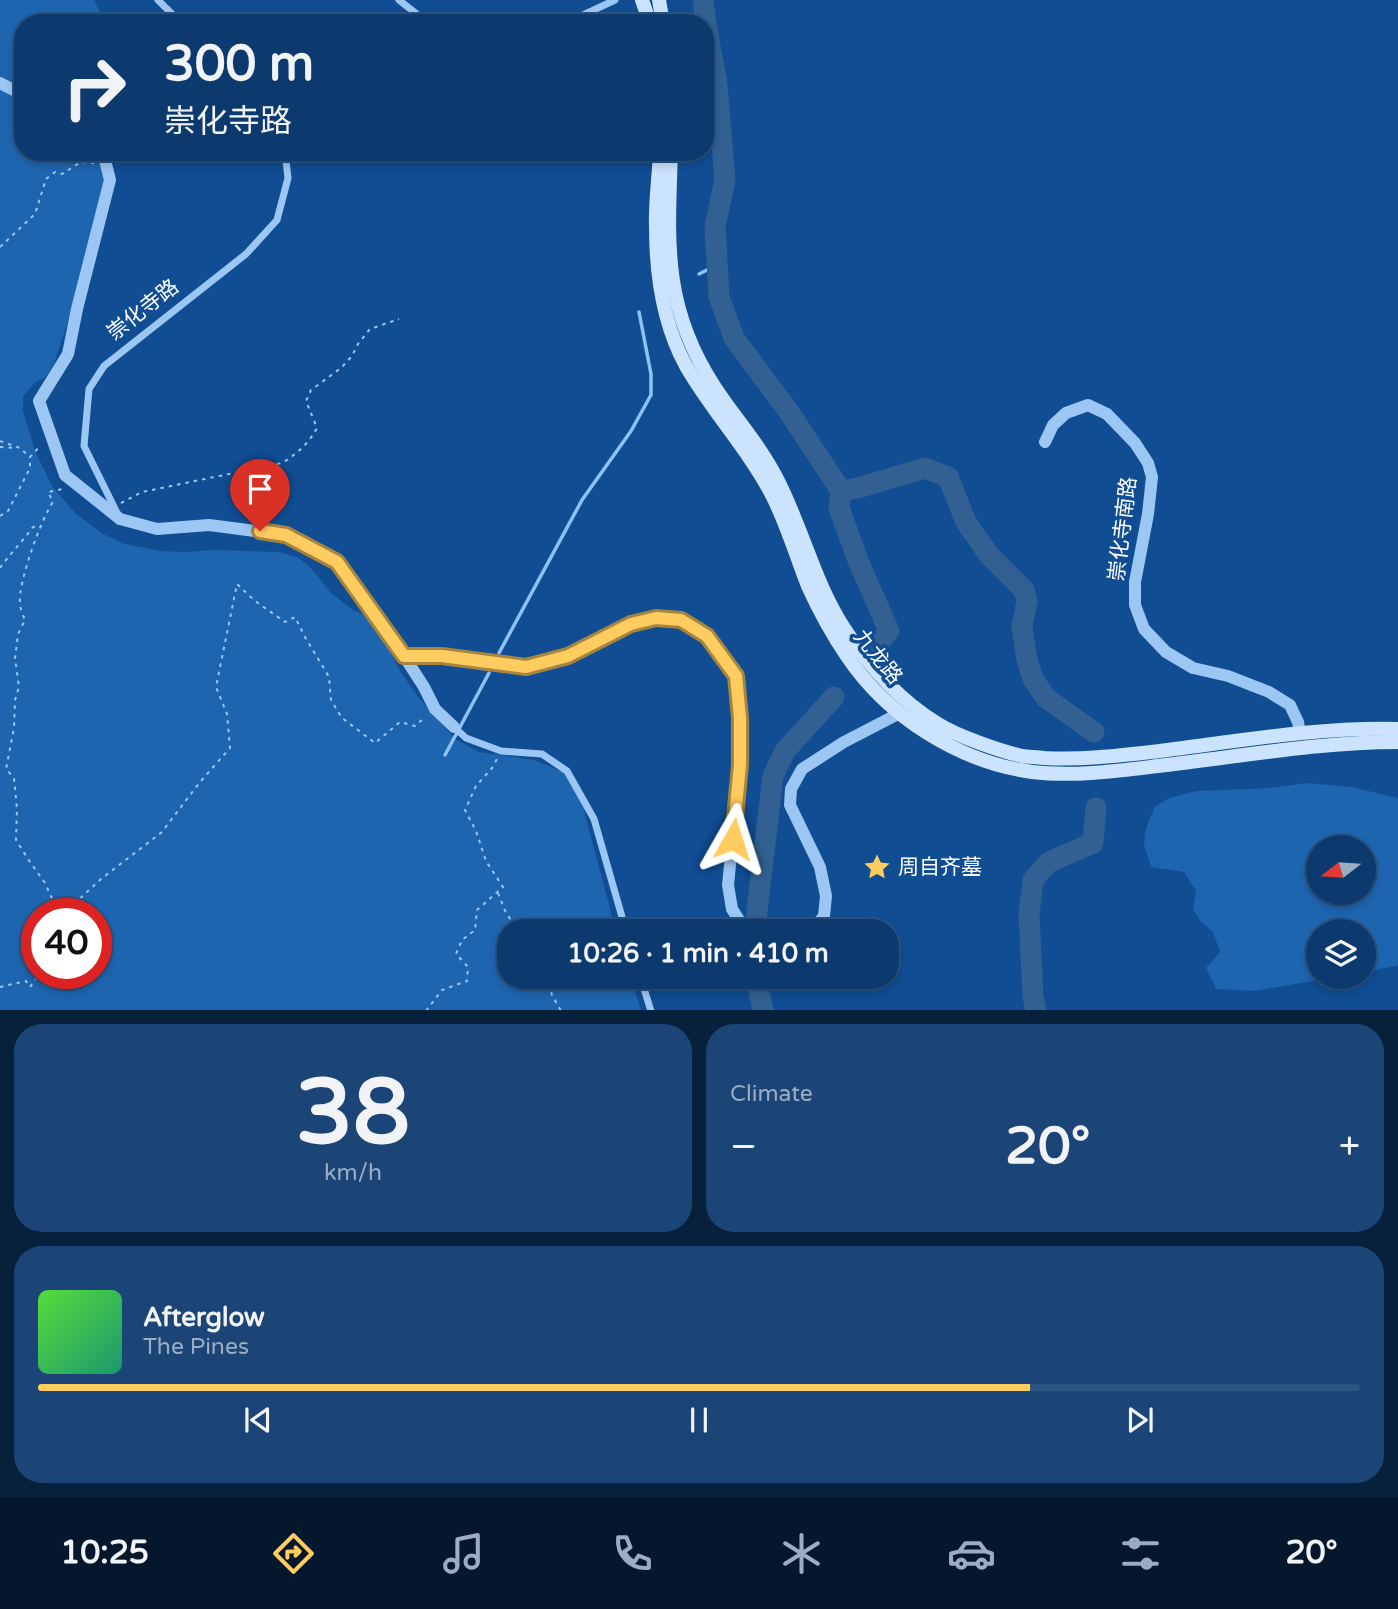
<!DOCTYPE html>
<html lang="en">
<head>
<meta charset="utf-8">
<style>
  :root { --surface:#0c3a6e; --page:#1a4576; --text:#f1f3f6; --muted:#9aadc2; --line:#2c5481; --accent:#ffcc5f }
  body { margin:0; font-family:"Varela Round","Noto Sans SC",sans-serif; background:var(--page); color:var(--text); height:100vh; display:flex; flex-direction:column; font-size:26px; white-space:nowrap }
  * { box-sizing:border-box; margin:0 }
  p { font-size:23px; color:var(--muted) }
  .icon { flex:none; width:38px; height:38px; fill:none; stroke:currentColor; stroke-width:2; stroke-linecap:round; stroke-linejoin:round }
  .map { position:relative; height:1010px; overflow:hidden }
  .side { display:flex; flex-direction:column; gap:14px; padding:14px; background:#07203c; flex:1 }
  .side>* { flex:none }
  .banner { position:absolute; left:14px; top:14px; width:700px; height:147px; border-radius:28px; box-shadow:0 4px 10px #0003,0 0 0 2px var(--line); background:#0c3a6e; color:var(--text); overflow:hidden }
  .needle { width:46px; rotate:253deg }
  .buttons { position:absolute; left:1306px; top:835px; display:grid; gap:14px }
  .buttons a { display:grid; place-items:center; width:70px; height:70px; border-radius:50%; background:var(--surface); box-shadow:0 4px 10px #0003,0 0 0 2px var(--line); font-size:35px }
  .speed { position:absolute; left:21px; top:898px; display:flex; gap:14px; font-size:35px; font-weight:700; text-align:center }
  .speed>* { display:grid; place-content:center; width:91px; height:91px; border-radius:50%; background:var(--surface); box-shadow:0 4px 10px #0003,0 0 0 2px var(--line); line-height:1 }
  .speed .limit { border:10px solid #d22; background:#fff; color:#111 }
  .pin { position:absolute; display:grid; place-items:center; width:60px; height:60px; color:#fff; margin:-72px -30px; border-radius:50% 50% 50% 0; rotate:-45deg; box-shadow:0 0 7px #0007 }
  .pin .icon { rotate:45deg }
  .me { position:absolute; width:77px; margin:-38px; rotate:6deg; stroke-linejoin:round; filter:drop-shadow(0 0 5px #0008) }
  .turn { display:flex; align-items:center; gap:24px; height:147px; padding:0 35px; font-size:32px }
  .turn .icon { width:91px; height:91px; stroke-width:2.5 }
  .turn b { display:block; font-size:49px; line-height:60px }
  .big { font-size:52px; font-weight:700; line-height:1.1 }
  .side .widget { flex:1; display:flex; flex-direction:column; justify-content:center; gap:10px; min-width:0; padding:0 24px; border-radius:28px; background:var(--page) }
  .side .dial { align-items:center; gap:0 }
  .dial b { font-size:91px; line-height:1 }
  .song { display:flex; align-items:center; gap:21px }
  .cover { width:84px; height:84px; border-radius:10px; background:linear-gradient(135deg,hsl(110 70% 55%),hsl(160 70% 35%)) }
  .played { height:7px; border-radius:4px; background:linear-gradient(90deg,var(--accent) 75%,var(--line) 75%) }
  .keys { display:flex; justify-content:space-around; direction:ltr }
  .heat { display:flex; justify-content:space-between; align-items:center; font-size:38px; direction:ltr }
  .side .tiles { flex:1; display:grid; gap:14px; grid-template-columns:1fr 1fr }
  .widget:last-child { grid-column:span 2 }
  .trip { position:absolute; left:497px; top:919px; width:402px; height:70px; border-radius:28px; background:var(--surface); box-shadow:0 4px 10px #0003,0 0 0 2px var(--line); font-weight:700; line-height:70px; text-align:center }
  .tabs { display:flex; height:112px; justify-content:space-around; align-items:center; background:#05172c; color:var(--muted) }
  .tabs .icon { width:49px; height:49px }
  .tabs .on { color:var(--accent) }
  .tabs b { font-size:32px; color:var(--text) }
  .map>svg:first-child { display:block }
  .green { fill:#1e65b0; fill-rule:evenodd }
  .lines { fill:none; stroke-linecap:round; stroke-linejoin:round }
  .stream { stroke:#8ec2f7; stroke-width:3.5 }
  .river { stroke:#326092; stroke-width:21 }
  .path { stroke:#9cc6f3; stroke-width:2; stroke-dasharray:3.5 5; stroke-linecap:butt }
  .minor { stroke:#9cc6f3; stroke-width:7 }
  .tertiary { stroke:#9cc6f3; stroke-width:12 }
  .secondary { stroke:#cce3fd; stroke-width:14 }
  .route-casing { stroke:#a6853e; stroke-width:18 }
  .route { stroke:#ffcc5f; stroke-width:12 }
  .labels { text-anchor:middle; dominant-baseline:central; stroke-width:7; stroke-linejoin:round; paint-order:stroke }
  .street-label { font-size:21px; fill:#fff; stroke:#104d93 }
  .poi-label { font-size:21px; fill:#fff; stroke:#104d93; text-anchor:start }
</style>
</head>
<body>
<div class="map">
<svg width="1398" height="1011" viewBox="0 0 1398 1011">
  <rect width="100%" height="100%" fill="#104d93"/>
  <g class="green">
    <path d="M0 0H94L103 17 108 23H23V152H106L109 200 54 363 46 377 33 384 23 397V411L35 451 52 486 75 513 103 534 124 544 162 551 186 552 215 550 247 551 280 552 299 558 311 568 330 592 354 611 366 615 383 637 400 671 419 698 455 739 479 752 534 760 570 775 580 796 616 931H509V976L630 977 641 1010 0 1011ZM37 914H96V973H37Z"/>
    <path d="M1307 783 1351 787 1398 798V965L1363 973V931H1318V976L1337 977 1253 991 1216 989 1206 968 1220 952 1213 932 1201 922 1193 909 1196 891 1184 872 1151 867 1144 845 1146 828 1155 807 1169 798 1196 791 1270 788ZM1318 847H1363V892H1318Z"/>
  </g>
  <g class="lines">
    <g class="stream">
      <path d="M699 274 717 265"/>
      <path d="M499 653 582 500 631 431 651 395V374L639 312"/>
      <path d="M445 755 489 673"/>
    </g>
    <g class="river">
      <path d="M703 0 706 23 717 85 725 180 715 226 719 297 734 338 789 412 841 491 839 508 859 563 889 631 879 643"/>
      <path d="M841 491 858 488 925 468 948 477 966 522 989 555 1024 590 1027 601 1022 627 1027 660 1033 679 1046 698 1094 732"/>
      <path d="M755 928 773 776 785 751 834 697"/>
      <path d="M756 976 763 1011"/>
      <path d="M1036 1011 1033 996 1029 914 1033 880 1049 862 1093 843 1096 808"/>
    </g>
    <g class="path">
      <path d="M0 247 35 214 46 179 55 172 62 174 81 162 94 163"/>
      <path d="M0 441 20 448 30 457 41 445"/>
      <path d="M0 447 15 448"/>
      <path d="M121 503 142 492 282 463C297 454 309 443 317 428L306 401 311 390 341 368 352 356 358 344 370 329 399 319"/>
      <path d="M0 516 8 511 30 468V457"/>
      <path d="M0 568C10 554 22 542 33 527L42 526"/>
      <path d="M498 893 506 913 519 931"/>
      <path d="M59 914 45 883 28 859 16 840 17 809 14 778 6 769 14 728 15 700 19 687 15 658 18 634 25 620C23 615 20 609 20 603 18 583 41 519 53 502L48 492 63 489"/>
      <path d="M62 914 66 906 74 904 101 879 162 832 200 782 230 748 227 714 216 687 237 584 255 601 285 622 295 617 305 637 329 677 331 700 342 718 375 743 400 722 415 726 425 717"/>
      <path d="M546 976 552 995 561 1011"/>
      <path d="M0 987 26 981 30 987 40 973"/>
      <path d="M426 1011 442 990 467 981 468 967 456 954 462 940 475 930 477 910 503 887 486 861 476 831 465 810 476 786 492 768 497 759"/>
    </g>
    <g class="minor">
      <path d="M158 0 181 23"/>
      <path d="M399 0 428 23"/>
      <path d="M566 23 615 0"/>
      <path d="M118 515 84 446 89 389 104 366 246 254 277 220 288 178 285 152"/>
      <path d="M454 727 466 738 501 751 542 754 567 771 594 819 626 931"/>
      <path d="M640 976 651 1011"/>
    </g>
    <g class="tertiary">
      <path d="M0 83 23 95"/>
      <path d="M103 152 110 180 77 309 68 354 39 401 65 475 120 519 157 529 209 525 286 535 337 562 404 656 424 687 435 709 454 727"/>
      <path d="M1045 442 1053 425 1066 413 1088 405 1107 414 1135 443 1148 463 1152 477 1148 514 1135 582V605L1144 629 1166 652 1193 668 1228 676 1269 692 1290 705 1298 722 1300 734"/>
      <path d="M404 656H442L526 667 568 656 631 624 656 618 681 619 707 637 736 676 740 718V765L728 885 732 909 746 931"/>
      <path d="M812 931 824 916 826 896 820 867 790 805 791 789 802 769 844 742 900 713"/>
    </g>
    <g class="secondary">
      <path d="M642 0 650 23"/>
      <path d="M659 0 663 23"/>
      <path d="M660 152C659 177 655 202 656 227 656 274 663 324 686 366 712 411 748 449 772 495 787 524 796 556 808 586 819 610 832 634 847 656 888 717 959 762 1032 772 1073 777 1117 771 1158 766 1238 757 1318 742 1398 742"/>
      <path d="M671 152C668 242 662 306 714 386 734 417 760 445 777 479 802 527 814 582 844 628 868 665 899 700 938 724 957 736 1000 751 1022 756 1029 757 1037 757 1044 758 1080 760 1116 756 1151 752 1233 742 1315 727 1398 729"/>
    </g>
  </g>
  <g class="lines">
    <g class="route-casing">
      <path id="route" d="M260 531 286 535 337 562 404 656H442L526 667 568 656 631 624 656 618 681 620 707 636 736 676 740 718V765L733 839"/>
    </g>
    <use href="#route" class="route"/>
  </g>
  <defs>
    <g id="sight-bare" transform="scale(2.1)"><path d="M0-6L1.8-2.2L6-1.7L2.9 1.2L3.7 5.4L0 3.3L-3.7 5.4L-2.9 1.2L-6-1.7L-1.8-2.2Z" fill="#ffcc5f" stroke="#104d93" stroke-width="2.5" paint-order="stroke"/></g>
  </defs>
  <g fill-rule="evenodd">
    <use href="#sight-bare" x="877" y="867"/>
  </g>
  <g class="labels">
    <g class="street-label">
      <text transform="translate(143 310) rotate(-38)">崇化寺路</text>
      <text transform="translate(1123 529) rotate(-83)">崇化寺南路</text>
      <text transform="translate(878 657) rotate(51)">九龙路</text>
    </g>
    <g class="poi-label">
      <text x="898" y="867">周自齐墓</text>
    </g>
  </g>
</svg>
<div class="buttons">
<a><svg class="needle" viewBox="-14 -14 28 28"><path d="M0-13l5 13h-10z" fill="#e53935"/><path d="M0 13l5-13h-10z" fill="#9aadc2"/></svg></a>
<a><svg class="icon" aria-label="layers" viewBox="0 0 24 24"><path d="M12 4l9 5-9 5-9-5zM3 14l9 5 9-5"/></svg></a>
</div>
<div class="speed"><div class="limit">40</div></div>
<div class="pin" style="left:260px;top:531px;background:#d93025"><svg class="icon" aria-label="arrive" viewBox="0 0 24 24"><path d="M6 21V4h12l-3 4 3 4H6"/></svg></div>
<svg class="me" style="left:733px;top:839px" viewBox="-20 -20 40 40"><path d="M0-17L14 15 0 8-14 15z" fill="#ffcc5f" stroke="#fff" stroke-width="4"/></svg>
<div class="trip">10:26 · 1 min · 410 m</div>
<div class="banner">
<div class="turn"><svg class="icon" aria-label="right" viewBox="0 0 24 24"><path d="M7 20v-9h11M14 6l5 5-5 5"/></svg><div><b>300 m</b>崇化寺路</div></div>
</div>
</div>
<section class="side">
<div class="tiles">
<div class="widget dial"><b>38</b><p>km/h</p></div>
<div class="widget"><p>Climate</p>
<div class="heat"><a>−</a><b class="big">20°</b><a>+</a></div>
</div>
<div class="widget">
<div class="song"><i class="cover"></i><div><b>Afterglow</b><p>The Pines</p></div></div>
<div class="played"></div>
<div class="keys"><svg class="icon" aria-label="previous" viewBox="0 0 24 24"><path d="M18 5L8 12l10 7zM5 5v14"/></svg><svg class="icon" aria-label="pause" viewBox="0 0 24 24"><path d="M8 5v14M16 5v14"/></svg><svg class="icon" aria-label="next" viewBox="0 0 24 24"><path d="M6 5l10 7-10 7zM19 5v14"/></svg></div>
</div>
</div>
</section>
<nav class="tabs">
<b>10:25</b>
<svg class="icon on" aria-label="directions" viewBox="0 0 24 24"><path d="M12 3l9 9-9 9-9-9zM9 14v-3h6M13 9l2 2-2 2"/></svg>
<svg class="icon" aria-label="music" viewBox="0 0 24 24"><path d="M9 18V5l10-2v13"/><circle cx="6" cy="18" r="3"/><circle cx="16" cy="16" r="3"/></svg>
<svg class="icon" aria-label="phone" viewBox="0 0 24 24"><path d="M5 4h4l2 5-3 2q2 4 5 5l2-3 5 2v4C11 20 4 13 5 4z"/></svg>
<svg class="icon" aria-label="climate" viewBox="0 0 24 24"><path d="M12 3v18M4 7l16 10M4 17L20 7"/></svg>
<svg class="icon" aria-label="car" viewBox="0 0 24 24"><path d="M5 17H2v-5l4-1 3-4h7l3 4 3 1v5h-3M9 17h6M6 11h13"/><circle cx="7" cy="17" r="2"/><circle cx="17" cy="17" r="2"/></svg>
<svg class="icon" aria-label="filters" viewBox="0 0 24 24"><path d="M4 7h16M4 17h16"/><circle cx="9" cy="7" r="2"/><circle cx="15" cy="17" r="2"/></svg>
<b>20°</b>
</nav>
</body>
</html>
